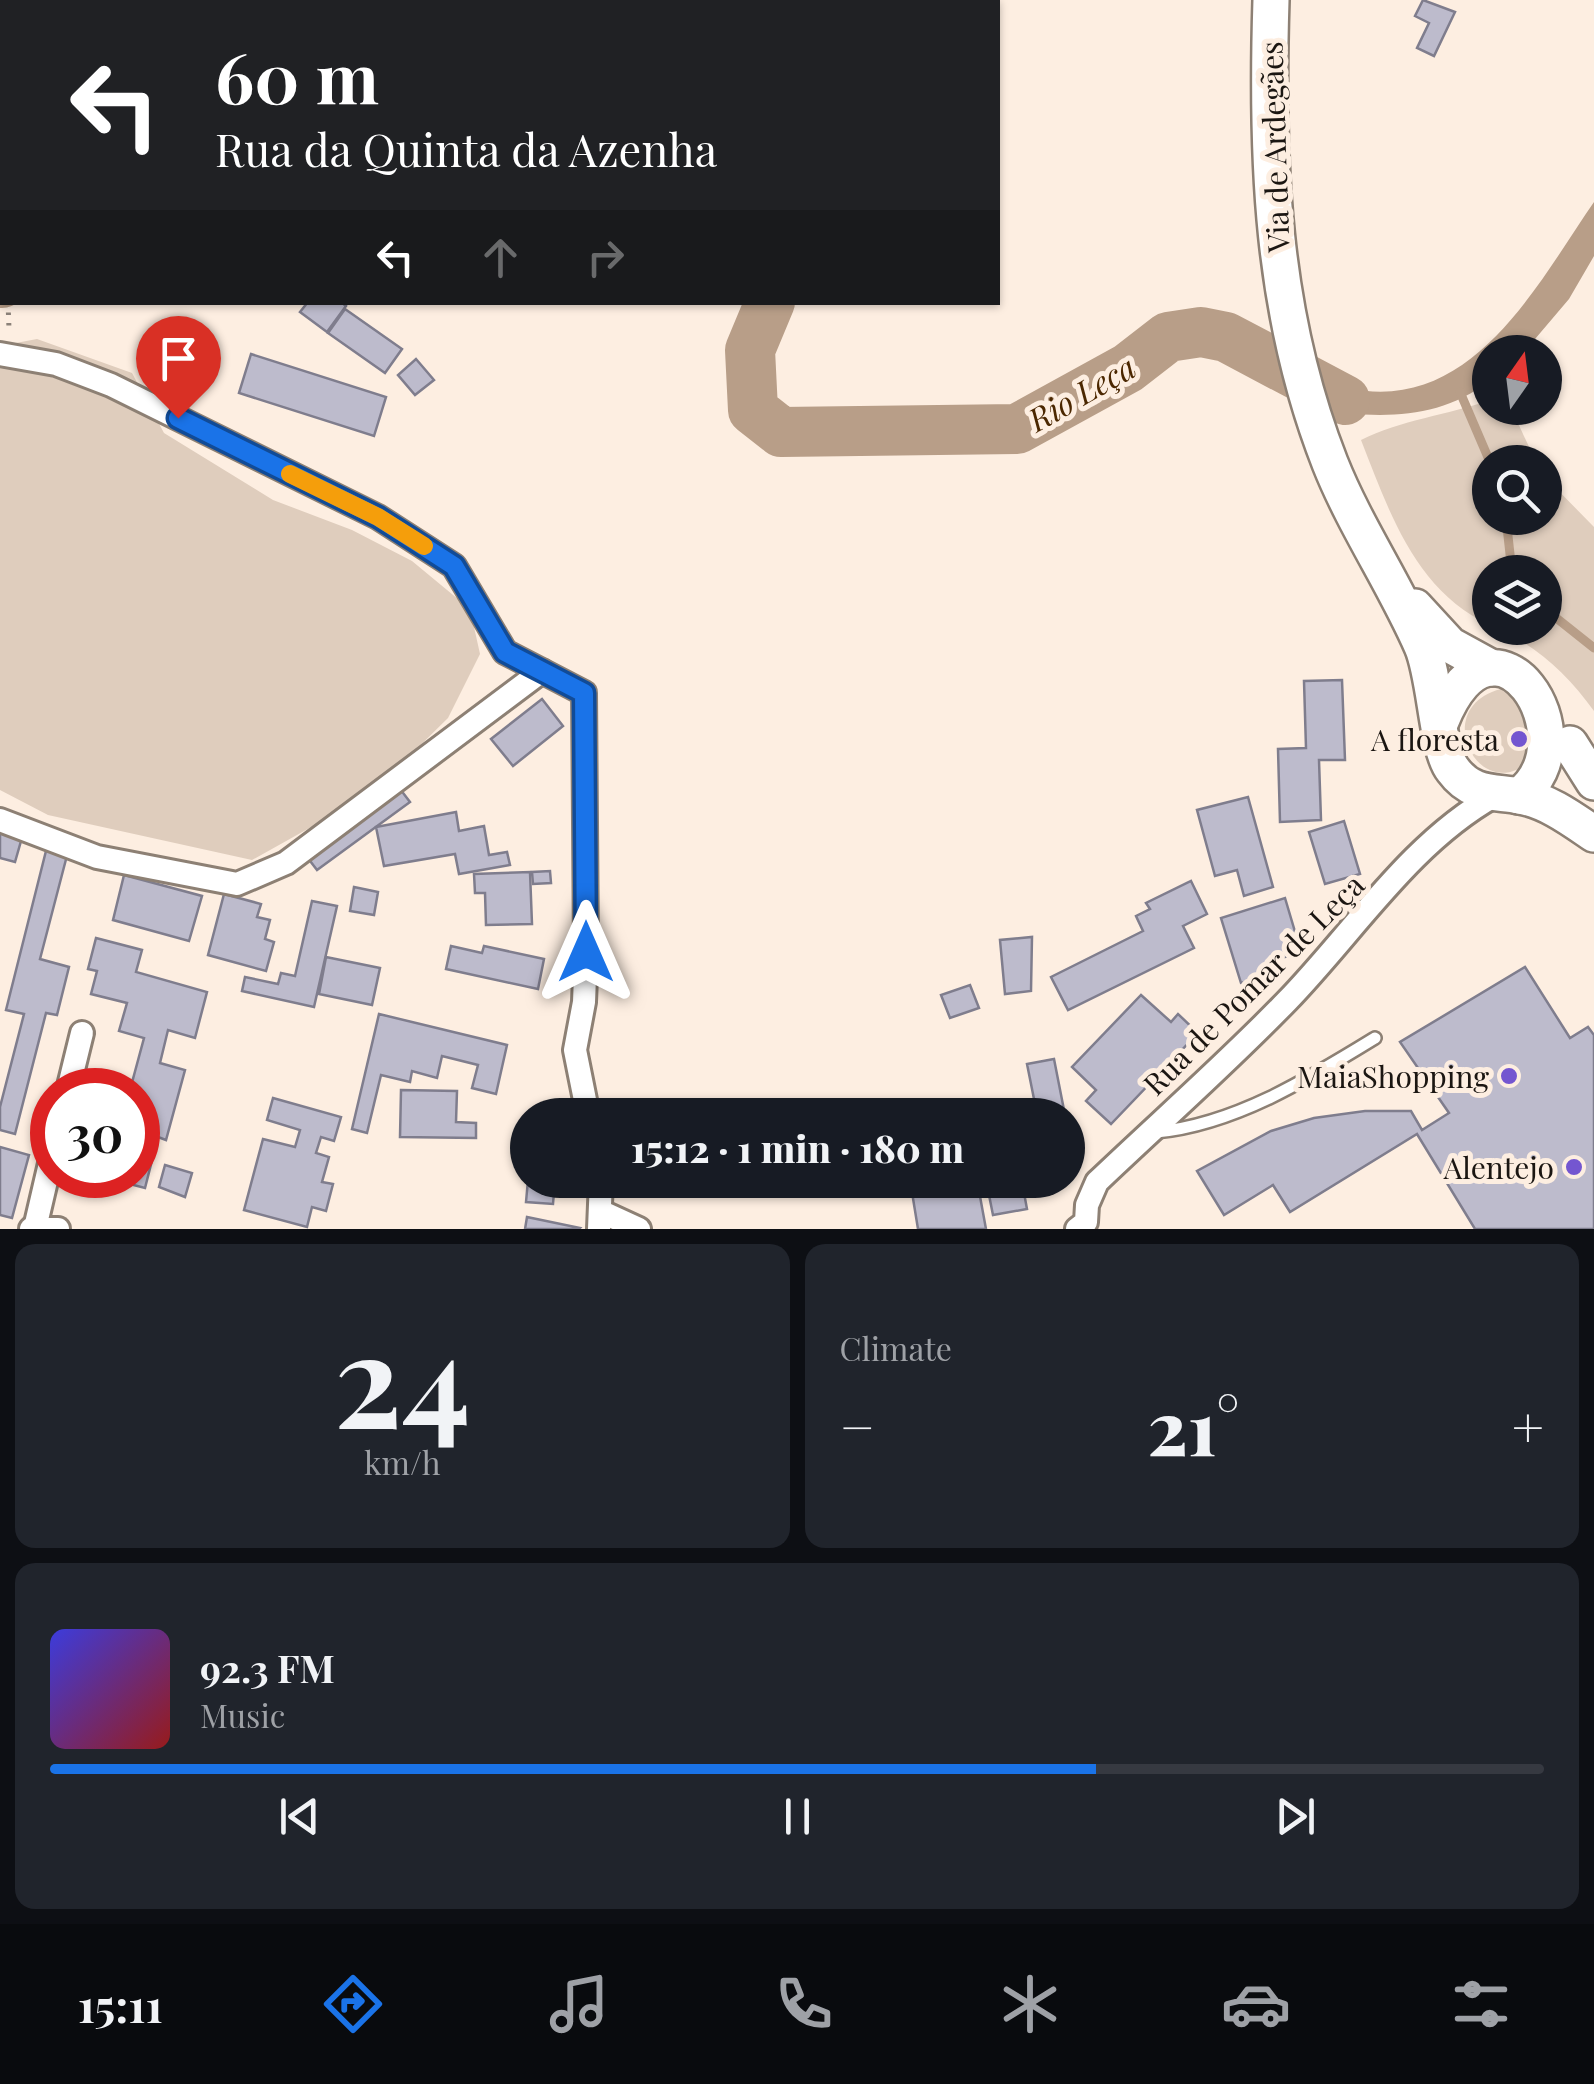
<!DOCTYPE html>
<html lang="en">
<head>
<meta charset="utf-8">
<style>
  :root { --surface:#171b24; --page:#20242c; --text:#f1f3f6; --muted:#9ea1a6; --line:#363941; --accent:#1a73e8 }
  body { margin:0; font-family:"Playfair Display",serif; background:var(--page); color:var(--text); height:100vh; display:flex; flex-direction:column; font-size:38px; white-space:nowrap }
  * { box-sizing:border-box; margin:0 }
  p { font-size:32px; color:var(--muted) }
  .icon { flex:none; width:55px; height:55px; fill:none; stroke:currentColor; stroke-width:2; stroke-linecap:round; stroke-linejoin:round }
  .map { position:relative; height:1229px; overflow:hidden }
  .details { display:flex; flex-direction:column; gap:15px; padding:15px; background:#0d0f14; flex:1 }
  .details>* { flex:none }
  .top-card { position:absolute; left:0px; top:0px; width:1000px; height:305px; box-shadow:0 2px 8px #0004; background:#202124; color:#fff; overflow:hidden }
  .needle { width:65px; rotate:14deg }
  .controls { position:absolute; left:1472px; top:335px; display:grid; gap:20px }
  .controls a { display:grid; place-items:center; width:90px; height:90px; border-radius:50%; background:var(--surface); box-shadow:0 2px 8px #0004; font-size:50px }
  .speed { position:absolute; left:30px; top:1068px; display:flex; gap:20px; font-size:50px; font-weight:700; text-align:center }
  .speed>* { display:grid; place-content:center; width:130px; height:130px; border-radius:50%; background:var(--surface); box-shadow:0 2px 8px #0004; line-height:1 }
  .speed .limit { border:15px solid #d22; background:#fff; color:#111 }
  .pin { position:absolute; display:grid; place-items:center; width:85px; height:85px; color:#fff; margin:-102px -42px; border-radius:50% 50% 50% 0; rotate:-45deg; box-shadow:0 0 10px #0007 }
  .pin .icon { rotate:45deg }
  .me { position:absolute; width:110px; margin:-55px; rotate:0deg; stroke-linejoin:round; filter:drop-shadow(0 0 8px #0008) }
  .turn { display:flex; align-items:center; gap:35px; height:210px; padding:0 50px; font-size:45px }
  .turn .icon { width:130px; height:130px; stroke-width:2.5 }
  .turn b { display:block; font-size:70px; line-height:85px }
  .lanes { display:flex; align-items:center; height:95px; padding:0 50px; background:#0003; justify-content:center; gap:50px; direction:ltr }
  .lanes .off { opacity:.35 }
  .big { font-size:75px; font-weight:800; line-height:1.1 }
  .details .widget { flex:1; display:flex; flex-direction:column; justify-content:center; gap:15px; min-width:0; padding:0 35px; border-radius:20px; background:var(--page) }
  .details .dial { align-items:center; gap:0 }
  .dial b { font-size:130px; line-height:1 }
  .song { display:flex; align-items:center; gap:30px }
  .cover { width:120px; height:120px; border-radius:15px; background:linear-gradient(135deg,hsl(240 70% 55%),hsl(0 70% 35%)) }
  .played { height:10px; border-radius:5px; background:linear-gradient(90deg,var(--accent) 70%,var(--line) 70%) }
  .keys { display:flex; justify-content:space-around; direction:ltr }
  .heat { display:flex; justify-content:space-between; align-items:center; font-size:55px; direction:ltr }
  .details .tiles { flex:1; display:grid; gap:15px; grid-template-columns:1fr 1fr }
  .widget:last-child { grid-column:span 2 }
  .trip { position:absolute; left:510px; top:1098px; width:575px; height:100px; border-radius:50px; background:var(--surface); box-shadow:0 2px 8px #0004; font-weight:800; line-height:100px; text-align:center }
  .menu { display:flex; height:160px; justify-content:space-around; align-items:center; background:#090b0e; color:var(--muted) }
  .menu .icon { width:70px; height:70px }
  .menu .active { color:var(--accent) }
  .menu b { font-size:45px; color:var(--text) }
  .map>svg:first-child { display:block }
  .green { fill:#dfcdbd }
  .water { fill:#b89e88 }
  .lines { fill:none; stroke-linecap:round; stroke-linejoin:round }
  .stream { stroke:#b89e88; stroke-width:9 }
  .river { stroke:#b89e88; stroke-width:50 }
  .building { fill:#bdbbcc; stroke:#7f7d8d; stroke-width:2.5 }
  .lane-casing { stroke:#8d8074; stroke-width:16 }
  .street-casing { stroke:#8d8074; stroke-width:28 }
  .primary-casing { stroke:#8d8074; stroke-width:40 }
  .path { stroke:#8b8179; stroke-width:5; stroke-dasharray:2.5 8; stroke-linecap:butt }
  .lane { stroke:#fff; stroke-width:11 }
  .street { stroke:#fff; stroke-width:22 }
  .primary { stroke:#fff; stroke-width:35 }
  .route-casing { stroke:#114b97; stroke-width:25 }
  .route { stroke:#1a73e8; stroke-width:18 }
  .slow { stroke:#f59e0b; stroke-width:18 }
  .poi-dot { fill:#7456d0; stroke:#fdeee1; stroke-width:4 }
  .labels { text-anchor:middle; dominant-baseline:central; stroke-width:10; stroke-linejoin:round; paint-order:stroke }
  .street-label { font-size:30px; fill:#1b1612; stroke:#fdeee1 }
  .poi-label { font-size:30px; fill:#1b1612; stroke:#fdeee1; text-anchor:end }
  .water-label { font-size:32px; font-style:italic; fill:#4b2700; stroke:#fdeee1 }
</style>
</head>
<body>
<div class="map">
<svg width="1594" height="1229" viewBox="0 0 1594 1229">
  <rect width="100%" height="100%" fill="#fdeee1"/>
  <g class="green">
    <path d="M37 339 132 373 164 433 273 500 352 530 412 561 470 609 480 654 448 718 372 793 252 860 48 815 0 790V346Z"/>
    <path d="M1490 400V408H1511L1536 462H1490V518H1545V477L1594 527V711C1567 674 1537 646 1496 628H1545V572H1490V625C1415 591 1389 511 1361 440 1400 420 1448 415 1490 400Z"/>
    <path d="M1501 689H1516L1546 743C1538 751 1527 766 1516 770 1471 789 1435 706 1501 689Z"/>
  </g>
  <path class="water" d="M1594 202V256L1569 299 1524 352H1490V380C1436 423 1377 417 1311 410L1300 364C1315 372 1332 384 1348 388 1471 415 1536 286 1594 202Z"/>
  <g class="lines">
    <g class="stream">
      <path d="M1460 392 1490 462"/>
      <path d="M1506 518 1512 572"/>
      <path d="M1545 609 1594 648"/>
    </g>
    <g class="river">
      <path d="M0 283H2"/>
      <path d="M770 302 750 350 753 410 781 432 1017 429 1128 368 1168 337 1201 332 1226 337 1345 400"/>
    </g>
  </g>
  <g class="building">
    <path d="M1423 0 1455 12 1434 56 1417 48 1429 23 1415 16Z"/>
    <path d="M2 124V184L0 186V126Z"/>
    <path d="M308 302H341L346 306 327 332 300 312Z"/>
    <path d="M345 309 402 349 385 373 328 333Z"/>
    <path d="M251 354 386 397 374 436 239 393Z"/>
    <path d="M416 359 434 380 415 395 398 375Z"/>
    <path d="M1342 680 1345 760H1319L1321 820 1280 822 1278 749 1306 748 1304 681Z"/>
    <path d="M542 699 563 726 513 766 491 739Z"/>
    <path d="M397 785 410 802 317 870 304 853Z"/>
    <path d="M1248 797 1273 887 1244 896 1237 870 1215 876 1197 810Z"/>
    <path d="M456 812 459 831 484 826 489 855 507 852 510 865 459 874 455 854 384 866 376 827Z"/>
    <path d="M0 820 25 827 15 862 0 858Z"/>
    <path d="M1344 821 1360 874 1325 884 1309 832Z"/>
    <path d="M49 839 70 844 40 959 69 967 57 1015 46 1013 15 1134 0 1130V1107L24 1014 6 1010Z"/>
    <path d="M550 871 551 883 533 884 532 872Z"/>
    <path d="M530 872 532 924 486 925 485 893H475L474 874Z"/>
    <path d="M124 875 202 896 189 941 113 920Z"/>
    <path d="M1191 881 1207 914 1183 926 1194 948 1068 1010 1051 977 1143 931 1136 916 1150 909 1146 903Z"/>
    <path d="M354 887 378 892 374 915 350 911Z"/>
    <path d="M224 894 261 904 257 917 270 920 265 939 274 942 266 971 208 955Z"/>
    <path d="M1285 898 1301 952 1269 962 1272 974 1241 983 1221 918Z"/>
    <path d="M312 901 337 906 314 1007 242 991 245 977 278 984 281 973 295 976Z"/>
    <path d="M1032 937 1031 991 1005 994 1000 940Z"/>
    <path d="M96 938 142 950 136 972 207 992 195 1038 168 1030 160 1063 185 1070 166 1140 158 1137 145 1188 95 1175H138V1090H130L144 1038 119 1031 127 1003 91 994 97 971 88 969Z"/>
    <path d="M451 946 482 953 484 946 544 959 538 989 446 969Z"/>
    <path d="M326 957 380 968 372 1005 319 994Z"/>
    <path d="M1525 967 1570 1038 1588 1027 1594 1035V1229H1475L1417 1134 1290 1212 1273 1185 1224 1215 1197 1171 1271 1131 1314 1118 1365 1111H1411L1422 1130 1449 1113 1400 1042Z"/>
    <path d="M970 985 979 1008 950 1018 941 995Z"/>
    <path d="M1141 995 1171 1022 1178 1014 1198 1033 1111 1124 1086 1101 1096 1090 1072 1067Z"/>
    <path d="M379 1014 507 1045 496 1094 472 1088 478 1065 442 1056 437 1078 412 1071 410 1082 381 1075 367 1133 352 1129Z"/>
    <path d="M1054 1059 1065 1115H1031L1037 1114 1027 1064Z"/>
    <path d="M100 1079 130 1088V1090H97Z"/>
    <path d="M401 1090 457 1091 456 1122 476 1123V1138L400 1137Z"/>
    <path d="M273 1098 341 1117 334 1141 321 1137 316 1153 329 1157 322 1182 333 1184 326 1211 312 1207 307 1227 244 1210 263 1139 295 1147 300 1130 267 1120Z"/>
    <path d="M1003 1105 1005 1115H974L973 1110Z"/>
    <path d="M0 1147 29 1155 12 1218 0 1215Z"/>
    <path d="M518 1152H528V1168H517Z"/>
    <path d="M165 1165 192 1173 185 1197 159 1187Z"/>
    <path d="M528 1180H582L580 1194 554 1192 553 1204 526 1202Z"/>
    <path d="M910 1180H977L986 1229H918Z"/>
    <path d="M986 1180H1032L1022 1182 1027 1209 993 1215Z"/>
    <path d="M527 1217 580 1228 579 1229H525Z"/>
  </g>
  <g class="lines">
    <g class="lane-casing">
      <path id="lane" d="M1156 1132C1234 1125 1310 1078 1375 1038"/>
    </g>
    <g class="street-casing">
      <g id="street">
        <path d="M98 0 99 2"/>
        <path d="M0 17 2 13"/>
        <path d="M0 354 56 364 111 385 378 517 454 566 505 652 584 693 586 952 584 1002 575 1050 588 1115"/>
        <path d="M0 820 97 857 237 884 286 863 542 671"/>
        <path d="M68 1090 82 1033"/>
        <path d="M602 1212 639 1229"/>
        <path d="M35 1228 52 1155"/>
        <path d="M31 1229H58"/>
        <path d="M599 1229 601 1180"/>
        <path d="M1077 1229 1086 1222 1087 1205 1097 1182C1160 1122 1226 1064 1287 1001 1353 933 1410 843 1494 796"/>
      </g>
    </g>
    <g class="primary-casing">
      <g id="primary">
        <path d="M1271 0C1266 159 1271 313 1330 463 1355 526 1395 584 1422 646 1436 678 1436 749 1453 770 1472 796 1494 791 1520 796 1548 801 1572 819 1594 834"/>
        <path d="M1415 607 1450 645 1492 668"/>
        <path d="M1441 721C1494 588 1594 739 1519 796"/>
        <path d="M1570 744 1594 782"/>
      </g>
    </g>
    <g class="path">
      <path d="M0 240 2 243"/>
      <path d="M8 302 9 329"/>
    </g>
    <use href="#lane" class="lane"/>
    <use href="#street" class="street"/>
    <use href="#primary" class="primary"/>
  </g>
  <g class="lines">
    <g class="route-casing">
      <path id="route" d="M178 418 378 517 454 566 505 652 584 693 586 952"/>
    </g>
    <use href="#route" class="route"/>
    <path class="slow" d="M290 474 378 517 424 546"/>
  </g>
  <g class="poi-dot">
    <circle cx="1519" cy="739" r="10"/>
    <circle cx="1509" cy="1076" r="10"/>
    <circle cx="1574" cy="1167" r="10"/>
  </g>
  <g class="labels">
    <g class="street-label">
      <text transform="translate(1274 147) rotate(-92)">Via de Ardegães</text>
      <text transform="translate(1253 984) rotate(-45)">Rua de Pomar de Leça</text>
    </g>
    <g class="poi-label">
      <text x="1499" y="739">A floresta</text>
      <text x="1489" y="1076">MaiaShopping</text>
      <text x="1554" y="1167">Alentejo</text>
    </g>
    <g class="water-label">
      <text transform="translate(1081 392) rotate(-30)">Rio Leça</text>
    </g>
  </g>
</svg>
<div class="controls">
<a><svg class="needle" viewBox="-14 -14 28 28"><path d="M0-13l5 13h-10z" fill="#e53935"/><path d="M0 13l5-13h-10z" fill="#9ea1a6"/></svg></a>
<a><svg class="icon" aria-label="search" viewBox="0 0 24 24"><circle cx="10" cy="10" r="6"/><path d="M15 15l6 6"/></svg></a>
<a><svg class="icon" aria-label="layers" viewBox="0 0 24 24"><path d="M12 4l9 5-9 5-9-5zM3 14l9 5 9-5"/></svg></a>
</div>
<div class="speed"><div class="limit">30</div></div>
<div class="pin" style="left:178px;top:418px;background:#d93025"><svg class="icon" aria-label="arrive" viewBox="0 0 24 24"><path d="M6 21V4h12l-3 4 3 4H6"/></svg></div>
<svg class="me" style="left:586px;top:952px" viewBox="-20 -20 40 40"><path d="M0-17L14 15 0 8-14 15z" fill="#1a73e8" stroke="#fff" stroke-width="4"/></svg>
<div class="trip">15:12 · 1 min · 180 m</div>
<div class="top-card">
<div class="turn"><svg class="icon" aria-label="left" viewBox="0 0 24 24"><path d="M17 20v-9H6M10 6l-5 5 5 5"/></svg><div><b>60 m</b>Rua da Quinta da Azenha</div></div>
<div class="lanes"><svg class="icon" aria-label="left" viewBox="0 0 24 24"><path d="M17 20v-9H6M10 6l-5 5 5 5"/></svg><svg class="icon off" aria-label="ahead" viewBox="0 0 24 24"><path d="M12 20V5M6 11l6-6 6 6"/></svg><svg class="icon off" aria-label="right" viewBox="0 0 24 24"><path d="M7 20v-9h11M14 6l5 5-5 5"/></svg></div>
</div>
</div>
<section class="details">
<div class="tiles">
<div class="widget dial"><b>24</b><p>km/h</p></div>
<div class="widget"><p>Climate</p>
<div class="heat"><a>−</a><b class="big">21°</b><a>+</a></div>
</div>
<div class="widget">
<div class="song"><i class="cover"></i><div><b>92.3 FM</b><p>Music</p></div></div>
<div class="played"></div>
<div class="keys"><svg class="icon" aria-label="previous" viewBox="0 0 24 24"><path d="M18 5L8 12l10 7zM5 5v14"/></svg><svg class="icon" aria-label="pause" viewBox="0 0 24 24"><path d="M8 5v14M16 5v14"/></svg><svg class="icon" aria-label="next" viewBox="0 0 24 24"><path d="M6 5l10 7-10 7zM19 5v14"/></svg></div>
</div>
</div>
</section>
<nav class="menu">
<b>15:11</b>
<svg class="icon active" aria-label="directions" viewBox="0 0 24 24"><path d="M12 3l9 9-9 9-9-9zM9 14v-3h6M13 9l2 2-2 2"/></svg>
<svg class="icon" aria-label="music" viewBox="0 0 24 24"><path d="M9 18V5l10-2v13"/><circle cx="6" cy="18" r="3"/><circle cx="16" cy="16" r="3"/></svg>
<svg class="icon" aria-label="phone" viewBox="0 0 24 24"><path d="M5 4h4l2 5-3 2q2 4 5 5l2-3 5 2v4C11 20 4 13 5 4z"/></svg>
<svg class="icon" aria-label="climate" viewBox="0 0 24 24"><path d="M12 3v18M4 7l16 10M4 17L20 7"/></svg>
<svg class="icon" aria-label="car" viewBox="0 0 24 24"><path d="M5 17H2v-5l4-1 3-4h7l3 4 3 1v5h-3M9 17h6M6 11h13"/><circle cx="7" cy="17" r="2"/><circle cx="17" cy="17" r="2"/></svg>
<svg class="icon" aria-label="filters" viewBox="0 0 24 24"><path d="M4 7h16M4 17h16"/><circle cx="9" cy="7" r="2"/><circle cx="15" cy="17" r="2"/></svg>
</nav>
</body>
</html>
